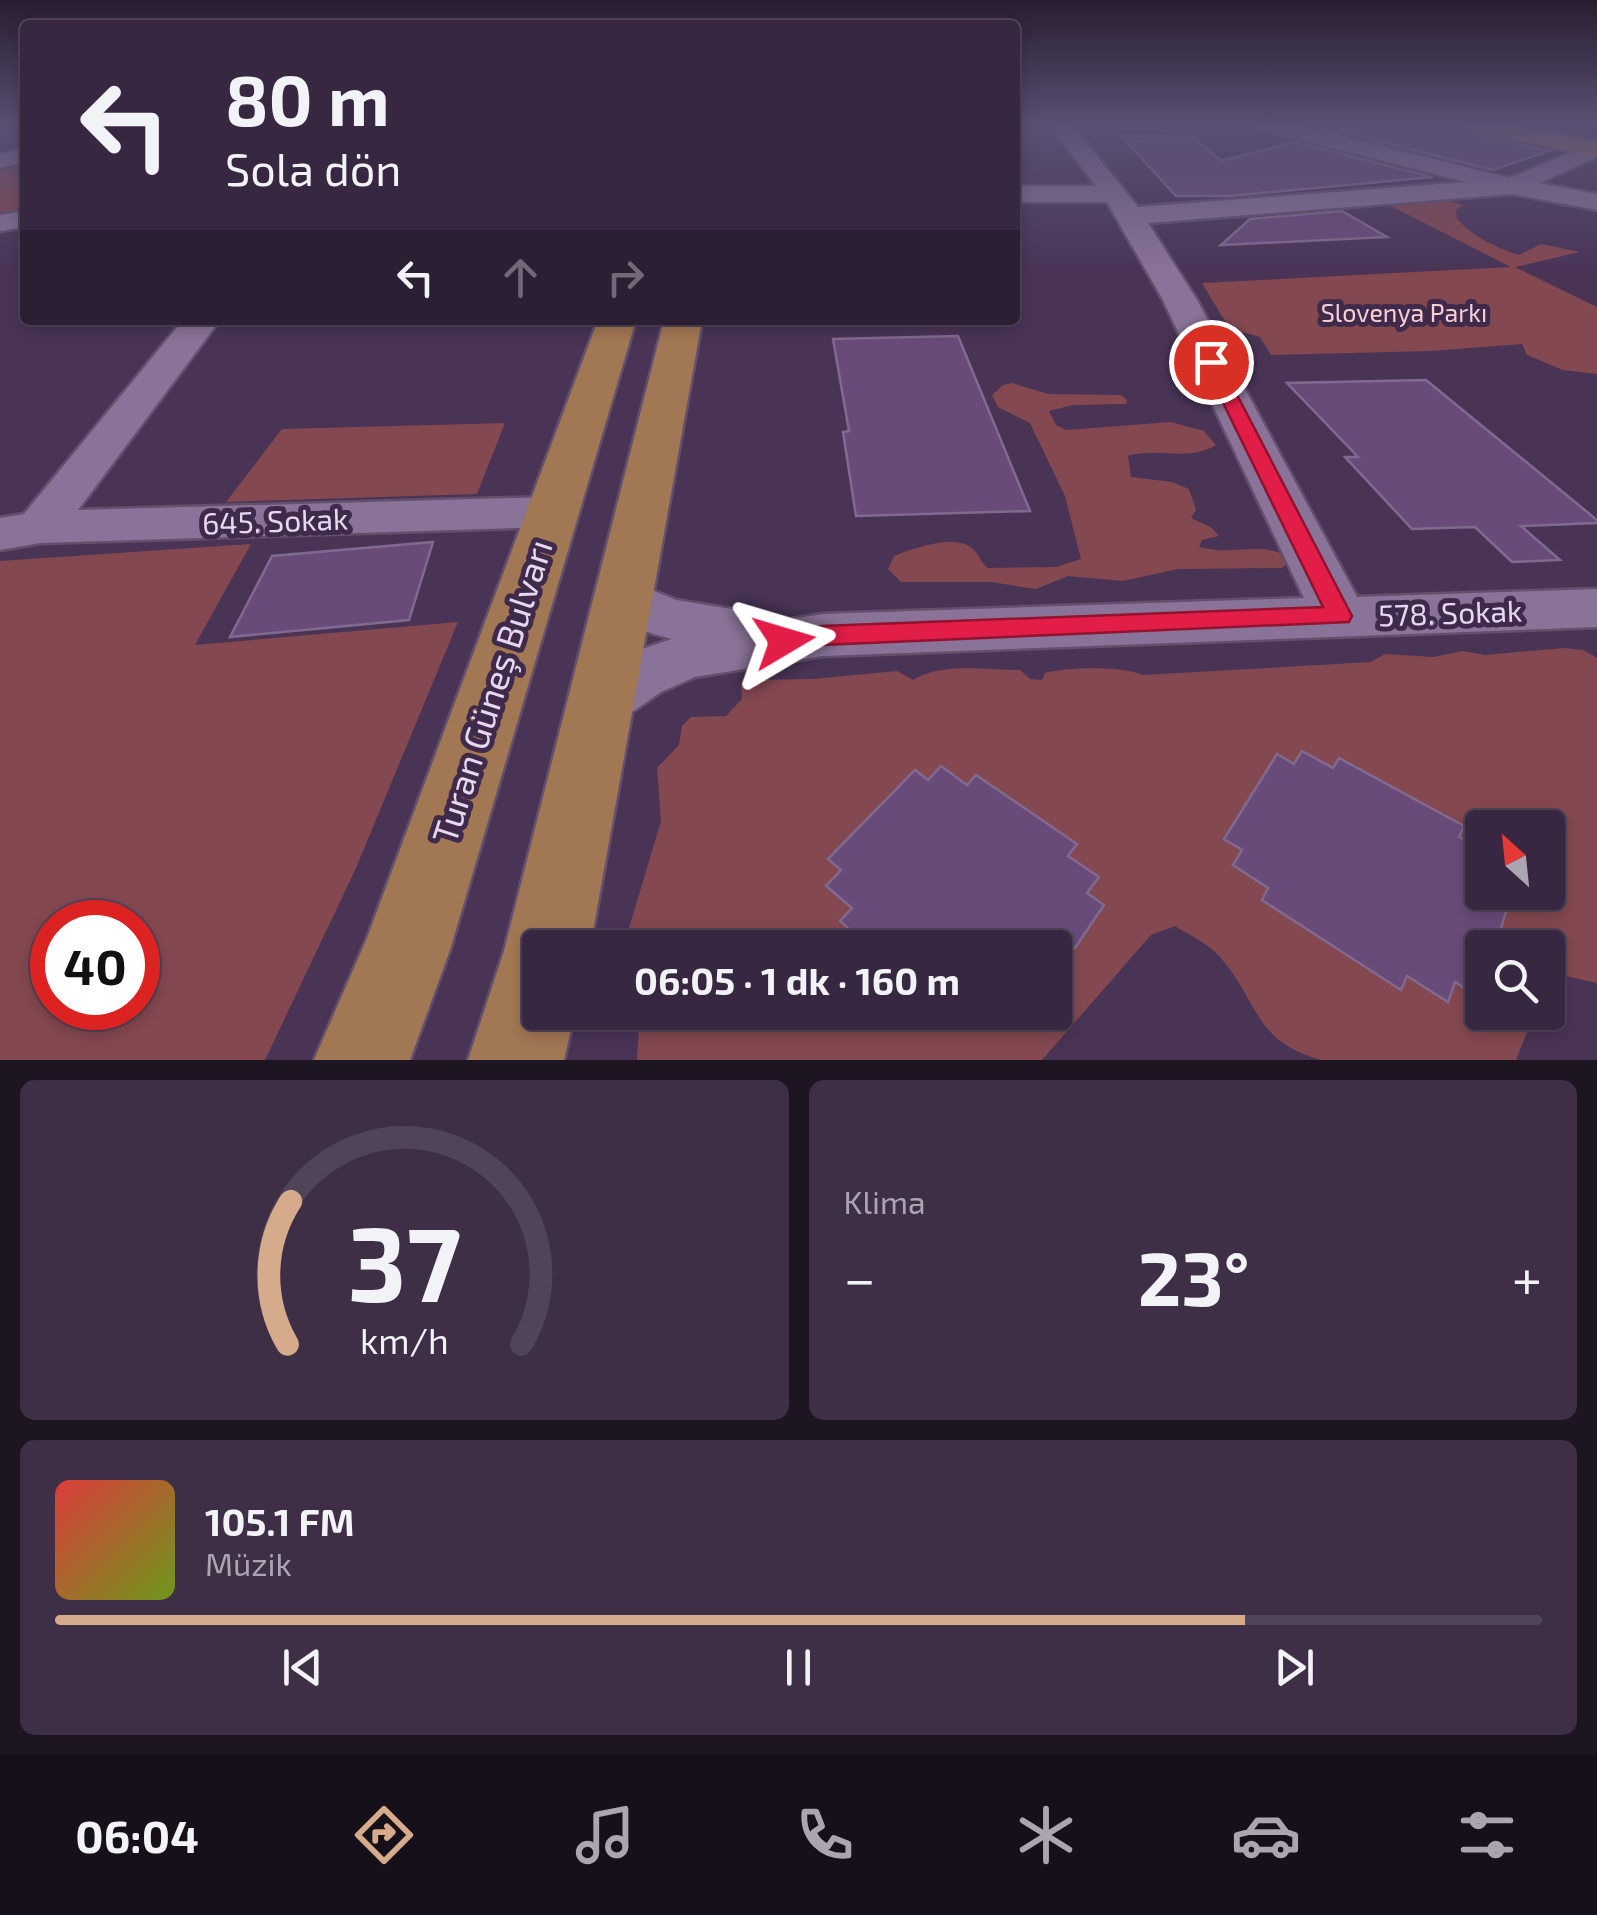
<!DOCTYPE html>
<html lang="tr">
<head>
<meta charset="utf-8">
<style>
  :root { --surface:#372740; --page:#3e2f47; --text:#f1f3f6; --muted:#aaa5b1; --line:#514459; --accent:#d6ab8b }
  body { margin:0; font-family:"Exo 2",sans-serif; background:var(--page); color:var(--text); height:100vh; display:flex; flex-direction:column; font-size:38px; white-space:nowrap }
  * { box-sizing:border-box; margin:0 }
  p { font-size:32px; color:var(--muted) }
  .icon { flex:none; width:55px; height:55px; fill:none; stroke:currentColor; stroke-width:2; stroke-linecap:round; stroke-linejoin:round }
  .map { position:relative; height:1060px; overflow:hidden }
  .side { display:flex; flex-direction:column; gap:20px; padding:20px; background:#1e1523; flex:1 }
  .side>* { flex:none }
  .guide { position:absolute; left:20px; top:20px; width:1000px; height:305px; border-radius:10px; box-shadow:0 5px 15px #0003,0 0 0 2px var(--line); background:#372740; color:var(--text); overflow:hidden }
  .needle { width:65px; rotate:333deg }
  .controls { position:absolute; left:1465px; top:810px; display:grid; gap:20px }
  .controls a { display:grid; place-items:center; width:100px; height:100px; border-radius:10px; background:var(--surface); box-shadow:0 5px 15px #0003,0 0 0 2px var(--line); font-size:50px }
  .speed { position:absolute; left:30px; top:900px; display:flex; gap:20px; font-size:50px; font-weight:700; text-align:center }
  .speed>* { display:grid; place-content:center; width:130px; height:130px; border-radius:50%; background:var(--surface); box-shadow:0 5px 15px #0003,0 0 0 2px var(--line); line-height:1 }
  .speed .limit { border:15px solid #d22; background:#fff; color:#111 }
  .pin { position:absolute; display:grid; place-items:center; width:85px; height:85px; color:#fff; margin:-42px; border:5px solid #fff; border-radius:50%; box-shadow:0 2px 10px #0007 }
  .me { position:absolute; width:110px; margin:-55px; rotate:83deg; stroke-linejoin:round; filter:drop-shadow(0 0 8px #0008) }
  .turn { display:flex; align-items:center; gap:35px; height:210px; padding:0 40px; font-size:45px }
  .turn .icon { width:130px; height:130px; stroke-width:2.5 }
  .turn b { display:block; font-size:70px; line-height:85px }
  .lanes { display:flex; align-items:center; height:95px; padding:0 40px; background:#0003; justify-content:center; gap:50px; direction:ltr }
  .lanes .off { opacity:.35 }
  .big { font-size:75px; font-weight:700; line-height:1.1 }
  .side .card { flex:1; display:flex; flex-direction:column; justify-content:center; gap:15px; min-width:0; padding:0 35px; border-radius:15px; background:var(--page) }
  .side .dial { align-items:center; gap:0 }
  .dial svg { height:260px; overflow:visible; fill:none; stroke:var(--line); stroke-width:7; stroke-linecap:round; text-anchor:middle }
  .dial text { fill:var(--text); stroke:none }
  .song { display:flex; align-items:center; gap:30px }
  .cover { width:120px; height:120px; border-radius:15px; background:linear-gradient(135deg,hsl(0 70% 55%),hsl(80 70% 35%)) }
  .played { height:10px; border-radius:5px; background:linear-gradient(90deg,var(--accent) 80%,var(--line) 80%) }
  .keys { display:flex; justify-content:space-around; direction:ltr }
  .heat { display:flex; justify-content:space-between; align-items:center; font-size:55px; direction:ltr }
  .side .tiles { flex:1; display:grid; gap:20px; grid-template-columns:1fr 1fr }
  .card:last-child { grid-column:span 2 }
  .trip { position:absolute; left:522px; top:930px; width:550px; height:100px; border-radius:10px; background:var(--surface); box-shadow:0 5px 15px #0003,0 0 0 2px var(--line); font-weight:700; line-height:100px; text-align:center }
  .tab-bar { display:flex; height:160px; justify-content:space-around; align-items:center; background:#16101a; color:var(--muted) }
  .tab-bar .icon { width:70px; height:70px }
  .tab-bar .current { color:var(--accent) }
  .tab-bar b { font-size:45px; color:var(--text) }
  .map>svg:first-child { display:block }
  .green { fill:#844850; fill-rule:evenodd }
  .building { fill:#694b7a; stroke:#816a90; stroke-width:2.5 }
  .lines { fill:none; stroke-linecap:round; stroke-linejoin:round }
  .minor-casing { stroke:#62506d; stroke-width:5 }
  .major-casing { stroke:#62506d; stroke-width:5 }
  .minor { fill:#8a7398; fill-rule:evenodd }
  .major { fill:#a27754; fill-rule:evenodd }
  .route { fill:#e11d48; stroke:#92132f; stroke-width:2.5 }
  .labels { text-anchor:middle; dominant-baseline:central; stroke-width:10; stroke-linejoin:round; paint-order:stroke }
  .far-park-label { font-size:25px; fill:#f7cfd3; stroke:#3f2a4b }
  .street-label { font-size:30px; fill:#e6d9ee; stroke:#3f2a4b }
  .near-street-label { font-size:35px; fill:#e6d9ee; stroke:#3f2a4b }
</style>
</head>
<body>
<div class="map">
<svg width="1597" height="1060" viewBox="0 0 1597 1060">
  <rect width="100%" height="100%" fill="#493456"/>
  <g class="green">
    <path d="M25 155V219L0 223V161Z"/>
    <path d="M1441 199 1463 205 1456 210 1457 219C1475 238 1495 247 1519 255L1541 244 1580 252 1515 267 1597 307V374L1563 370 1527 355 1522 344 1431 351 1271 355 1260 337 1229 328 1202 283 1511 267 1383 202Z"/>
    <path d="M1012 383 1048 394 1121 395 1127 400 1126 404 1073 405 1049 411 1056 425 1066 430 1171 422 1204 431 1216 445C1189 462 1157 447 1128 456L1131 477 1172 482 1189 489 1196 510 1191 518 1212 528 1219 536 1202 540 1199 547C1234 557 1261 539 1293 559L1282 568 1178 569 1123 581 1068 576 1036 589 991 582H901L888 569 894 556C913 549 955 533 973 549 980 555 980 562 988 568L1056 567 1081 559 1065 496 1030 423 998 407 992 395 1003 385Z"/>
    <path d="M505 423 477 494 226 502 282 429Z"/>
    <path d="M251 544 195 645 458 622 356 868 265 1060H0V561ZM52 922H138V1008H52Z"/>
    <path d="M1564 648 1583 650 1597 658V983L1552 973 1548 983V948H1482V1012L1535 1013 1516 1060H1321C1253 1041 1260 1003 1220 957 1209 944 1189 935 1175 926L1151 935 1042 1060H637L640 1013 1055 1012V948H623L661 821 657 768 679 745 682 726 691 717 726 716 742 699 741 684 754 680 813 679 897 671 913 680C941 662 987 670 1020 670L1030 679 1042 680 1045 673C1068 667 1122 666 1143 675L1371 662 1385 654 1434 657 1462 651 1485 655ZM1482 828H1548V892H1482Z"/>
  </g>
  <g class="building">
    <path d="M1366 124H1426L1549 151 1493 170 1337 131Z"/>
    <path d="M1121 136 1193 137 1221 161 1295 142 1433 177 1230 196H1176Z"/>
    <path d="M1342 211 1387 237 1221 245 1250 219Z"/>
    <path d="M958 336 1030 511 856 516 843 432 849 431 833 339Z"/>
    <path d="M1426 380 1597 520V523L1521 526 1560 560 1512 562 1475 527 1412 529 1345 457H1358L1287 383Z"/>
    <path d="M433 542 409 620 230 637 272 556Z"/>
    <path d="M1302 751 1333 768 1339 758 1464 826 1459 837 1482 849V892H1512L1495 948H1482V1000L1455 982 1448 1002 1407 976 1401 990 1262 900 1268 888 1233 865 1242 850 1224 839 1277 754 1294 764Z"/>
    <path d="M941 766 967 785 976 775 1077 844 1068 856 1099 877 1087 893 1104 905 1075 948H870L840 921 852 908 826 886 841 870 828 859 915 770 928 780Z"/>
  </g>
  <g class="lines">
    <g class="minor-casing">
      <g id="minor">
        <path d="M1049 124H1071L1138 207 1466 182 1258 129 1255 124H1292L1510 178 1597 141V157L1539 183 1597 194V210L1512 194 1148 223 1197 300 1357 597 1597 589V627L823 656 695 677 661 692 622 719 600 726 578 719 569 702C587 667 635 651 672 639 643 631 612 624 596 597L604 584 623 578 676 600 768 615 772 622 823 614 1304 598 1163 300 1107 202H1015V186H1096Z"/>
        <path d="M25 148V162L0 168V154Z"/>
        <path d="M25 211V227L0 231V215Z"/>
        <path d="M183 320H220L78 510 550 497 567 501 574 512 567 523 550 527 40 543 0 550V518L24 514Z"/>
      </g>
    </g>
    <g class="major-casing">
      <g id="major">
        <path d="M1458 124H1507L1597 141V157L1470 131Z"/>
        <path d="M598 320H636L450 950 410 1060H314L367 938Z"/>
        <path d="M664 320H702L590 948H540V1012H575L564 1060H468L504 951Z"/>
      </g>
    </g>
    <use href="#minor" class="minor"/>
    <use href="#major" class="major"/>
  </g>
  <linearGradient id="sky" x2="0" y2="1"><stop stop-color="#281d2f"/><stop offset="0.46" stop-color="#595073"/><stop offset="1" stop-color="#595073" stop-opacity="0"/></linearGradient>
  <rect width="1597" height="272" fill="url(#sky)"/>
  <path class="route" d="M1211 356 1220 362 1352 616 1349 622 822 645 784 650 775 648 771 641 775 634 822 626 1323 607 1203 362Z"/>
  <g class="labels">
    <g class="far-park-label">
      <text x="1404" y="312">Slovenya Parkı</text>
    </g>
    <g class="street-label">
      <text transform="translate(275 520) rotate(-2)">645. Sokak</text>
      <text transform="translate(1450 612) rotate(-2)">578. Sokak</text>
    </g>
    <g class="near-street-label">
      <text transform="translate(491 691) rotate(-72)">Turan Güneş Bulvarı</text>
    </g>
  </g>
</svg>
<div class="controls">
<a><svg class="needle" viewBox="-14 -14 28 28"><path d="M0-13l5 13h-10z" fill="#e53935"/><path d="M0 13l5-13h-10z" fill="#aaa5b1"/></svg></a>
<a><svg class="icon" aria-label="search" viewBox="0 0 24 24"><circle cx="10" cy="10" r="6"/><path d="M15 15l6 6"/></svg></a>
</div>
<div class="speed"><div class="limit">40</div></div>
<div class="pin" style="left:1211px;top:362px;background:#d93025"><svg class="icon" aria-label="arrive" viewBox="0 0 24 24"><path d="M6 21V4h12l-3 4 3 4H6"/></svg></div>
<svg class="me" style="left:784px;top:641px" viewBox="-20 -20 40 40"><path d="M0-17L14 15 0 8-14 15z" fill="#e11d48" stroke="#fff" stroke-width="4"/></svg>
<div class="trip">06:05 · 1 dk · 160 m</div>
<div class="guide">
<div class="turn"><svg class="icon" aria-label="left" viewBox="0 0 24 24"><path d="M17 20v-9H6M10 6l-5 5 5 5"/></svg><div><b>80 m</b>Sola dön</div></div>
<div class="lanes"><svg class="icon" aria-label="left" viewBox="0 0 24 24"><path d="M17 20v-9H6M10 6l-5 5 5 5"/></svg><svg class="icon off" aria-label="ahead" viewBox="0 0 24 24"><path d="M12 20V5M6 11l6-6 6 6"/></svg><svg class="icon off" aria-label="right" viewBox="0 0 24 24"><path d="M7 20v-9h11M14 6l5 5-5 5"/></svg></div>
</div>
</div>
<section class="side">
<div class="tiles">
<div class="card dial"><svg viewBox="0 0 100 80">
<path d="M14 69A42 42 0 1 1 86 69"/>
<path d="M14 69A42 42 0 0 1 15 25" stroke="#d6ab8b"/>
<text x="50" y="56" font-size="32" font-weight="700">37</text>
<text x="50" y="72" font-size="11">km/h</text>
</svg></div>
<div class="card"><p>Klima</p>
<div class="heat"><a>−</a><b class="big">23°</b><a>+</a></div>
</div>
<div class="card">
<div class="song"><i class="cover"></i><div><b>105.1 FM</b><p>Müzik</p></div></div>
<div class="played"></div>
<div class="keys"><svg class="icon" aria-label="previous" viewBox="0 0 24 24"><path d="M18 5L8 12l10 7zM5 5v14"/></svg><svg class="icon" aria-label="pause" viewBox="0 0 24 24"><path d="M8 5v14M16 5v14"/></svg><svg class="icon" aria-label="next" viewBox="0 0 24 24"><path d="M6 5l10 7-10 7zM19 5v14"/></svg></div>
</div>
</div>
</section>
<nav class="tab-bar">
<b>06:04</b>
<svg class="icon current" aria-label="directions" viewBox="0 0 24 24"><path d="M12 3l9 9-9 9-9-9zM9 14v-3h6M13 9l2 2-2 2"/></svg>
<svg class="icon" aria-label="music" viewBox="0 0 24 24"><path d="M9 18V5l10-2v13"/><circle cx="6" cy="18" r="3"/><circle cx="16" cy="16" r="3"/></svg>
<svg class="icon" aria-label="phone" viewBox="0 0 24 24"><path d="M5 4h4l2 5-3 2q2 4 5 5l2-3 5 2v4C11 20 4 13 5 4z"/></svg>
<svg class="icon" aria-label="climate" viewBox="0 0 24 24"><path d="M12 3v18M4 7l16 10M4 17L20 7"/></svg>
<svg class="icon" aria-label="car" viewBox="0 0 24 24"><path d="M5 17H2v-5l4-1 3-4h7l3 4 3 1v5h-3M9 17h6M6 11h13"/><circle cx="7" cy="17" r="2"/><circle cx="17" cy="17" r="2"/></svg>
<svg class="icon" aria-label="filters" viewBox="0 0 24 24"><path d="M4 7h16M4 17h16"/><circle cx="9" cy="7" r="2"/><circle cx="15" cy="17" r="2"/></svg>
</nav>
</body>
</html>
